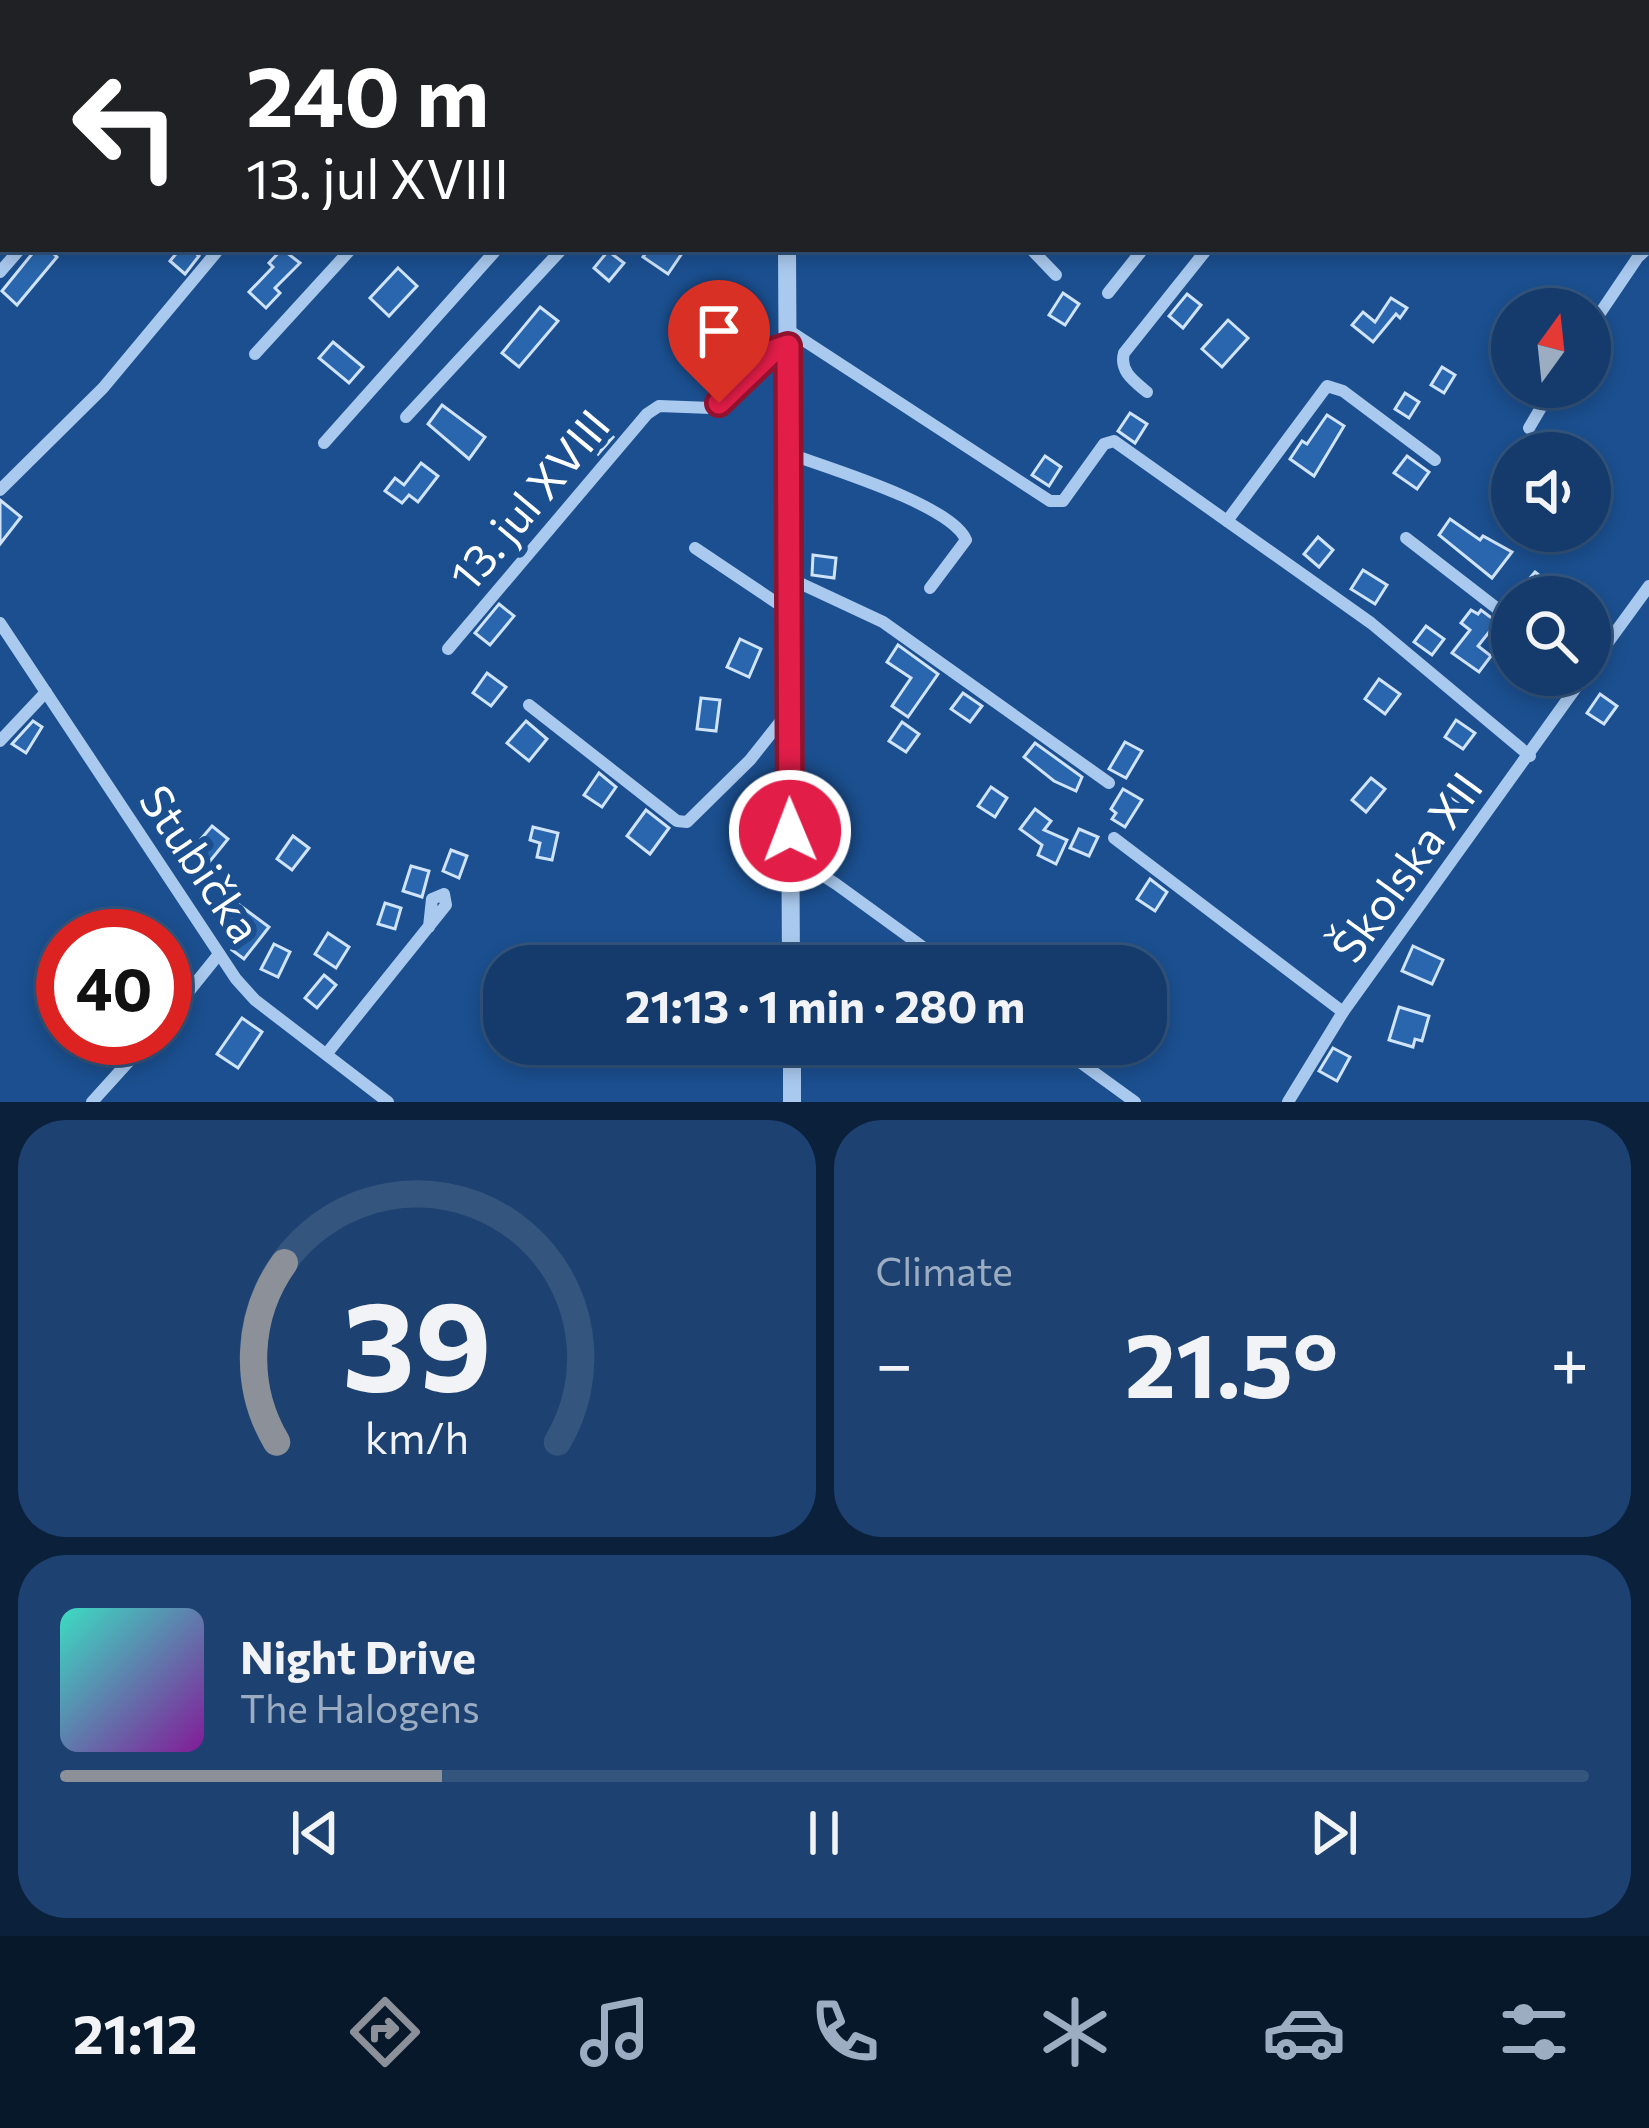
<!DOCTYPE html>
<html lang="en">
<head>
<meta charset="utf-8">
<style>
  :root { --surface:#143b6b; --page:#1d4271; --text:#f1f3f6; --muted:#9dadc1; --line:#33557e; --accent:#8c9099 }
  body { margin:0; font-family:Commissioner,sans-serif; background:var(--page); color:var(--text); height:100vh; display:flex; flex-direction:column; font-size:45px; white-space:nowrap }
  * { box-sizing:border-box; margin:0 }
  p { font-size:39px; color:var(--muted) }
  .icon { flex:none; width:66px; height:66px; fill:none; stroke:currentColor; stroke-width:2; stroke-linecap:round; stroke-linejoin:round }
  .map { position:relative; height:1102px; overflow:hidden }
  .sheet { display:flex; flex-direction:column; gap:18px; padding:18px; background:#0b203b; flex:1 }
  .sheet>* { flex:none }
  .guide { position:absolute; left:0px; top:0px; width:1650px; height:252px; box-shadow:0 6px 18px #0003,0 0 0 3px var(--line); background:#202124; color:#fff; overflow:hidden }
  .needle { width:78px; rotate:15deg }
  .buttons { position:absolute; left:1491px; top:288px; display:grid; gap:24px }
  .buttons a { display:grid; place-items:center; width:120px; height:120px; border-radius:50%; background:var(--surface); box-shadow:0 6px 18px #0003,0 0 0 3px var(--line); font-size:60px }
  .speed { position:absolute; left:36px; top:909px; display:flex; gap:24px; font-size:60px; font-weight:700; text-align:center }
  .speed>* { display:grid; place-content:center; width:156px; height:156px; border-radius:50%; background:var(--surface); box-shadow:0 6px 18px #0003,0 0 0 3px var(--line); line-height:1 }
  .speed .limit { border:18px solid #d22; background:#fff; color:#111 }
  .pin { position:absolute; display:grid; place-items:center; width:102px; height:102px; color:#fff; margin:-123px -51px; border-radius:50% 50% 50% 0; rotate:-45deg; box-shadow:0 0 12px #0007 }
  .pin .icon { rotate:45deg }
  .me { position:absolute; width:132px; margin:-66px; rotate:359deg; stroke-linejoin:round; filter:drop-shadow(0 0 9px #0008) }
  .turn { display:flex; align-items:center; gap:42px; height:252px; padding:0 48px; font-size:54px }
  .turn .icon { width:156px; height:156px; stroke-width:2.5 }
  .turn b { display:block; font-size:84px; line-height:102px }
  .big { font-size:90px; font-weight:700; line-height:1.1 }
  .sheet .card { flex:1; display:flex; flex-direction:column; justify-content:center; gap:18px; min-width:0; padding:0 42px; border-radius:48px; background:var(--page) }
  .sheet .dial { align-items:center; gap:0 }
  .dial svg { height:312px; overflow:visible; fill:none; stroke:var(--line); stroke-width:7; stroke-linecap:round; text-anchor:middle }
  .dial text { fill:var(--text); stroke:none }
  .song { display:flex; align-items:center; gap:36px }
  .cover { width:144px; height:144px; border-radius:18px; background:linear-gradient(135deg,hsl(170 70% 55%),hsl(290 70% 35%)) }
  .played { height:12px; border-radius:6px; background:linear-gradient(90deg,var(--accent) 25%,var(--line) 25%) }
  .keys { display:flex; justify-content:space-around; direction:ltr }
  .heat { display:flex; justify-content:space-between; align-items:center; font-size:66px; direction:ltr }
  .sheet .tiles { flex:1; display:grid; gap:18px; grid-template-columns:1fr 1fr }
  .card:last-child { grid-column:span 2 }
  .trip { position:absolute; left:483px; top:945px; width:684px; height:120px; border-radius:48px; background:var(--surface); box-shadow:0 6px 18px #0003,0 0 0 3px var(--line); font-weight:700; line-height:120px; text-align:center }
  .dock { display:flex; height:192px; justify-content:space-around; align-items:center; background:#08182b; color:var(--muted) }
  .dock .icon { width:84px; height:84px }
  .dock .active { color:var(--accent) }
  .dock b { font-size:54px; color:var(--text) }
  .map>svg:first-child { display:block }
  .building { fill:#2a66ad; stroke:#cfe3fa; stroke-width:3 }
  .lines { fill:none; stroke-linecap:round; stroke-linejoin:round }
  .minor { stroke:#a9c9ee; stroke-width:12 }
  .tertiary { stroke:#a9c9ee; stroke-width:18 }
  .route-casing { stroke:#92132f; stroke-width:30 }
  .route { stroke:#e11d48; stroke-width:21 }
  .labels { text-anchor:middle; dominant-baseline:central; stroke-width:12; stroke-linejoin:round; paint-order:stroke }
  .street-label { font-size:45px; fill:#fff; stroke:#1b4f8f }
</style>
</head>
<body>
<div class="map">
<svg width="1649" height="1102" viewBox="0 0 1649 1102">
  <rect width="100%" height="100%" fill="#1b4f8f"/>
  <g class="building">
    <path d="M36 249H49L57 257 17 305 2 291Z"/>
    <path d="M180 249H191L199 256 185 274 170 261Z"/>
    <path d="M282 249 300 263 275 288 280 293 266 308 249 292 273 267 269 263Z"/>
    <path d="M649 249H685L668 274 643 257Z"/>
    <path d="M608 251 624 263 609 281 594 268Z"/>
    <path d="M398 268 417 286 389 316 370 298Z"/>
    <path d="M1063 293 1079 304 1065 325 1049 315Z"/>
    <path d="M1187 294 1201 305 1183 328 1169 316Z"/>
    <path d="M1391 298 1407 308 1400 318 1396 314 1373 342 1352 325 1363 312 1375 322Z"/>
    <path d="M540 307 558 321 519 367 502 353Z"/>
    <path d="M1228 320 1248 338 1222 367 1202 349Z"/>
    <path d="M333 342 363 367 349 383 319 358Z"/>
    <path d="M1442 367 1455 375 1444 393 1431 385Z"/>
    <path d="M1405 393 1419 402 1409 418 1395 409Z"/>
    <path d="M442 405 485 437 469 459 428 424Z"/>
    <path d="M1130 413 1147 424 1135 443 1118 431Z"/>
    <path d="M1327 415 1344 426 1314 476 1290 459 1302 441 1307 444Z"/>
    <path d="M598 423 613 437 598 454 583 440Z"/>
    <path d="M1045 456 1061 467 1049 486 1032 475Z"/>
    <path d="M1407 456 1429 472 1417 489 1394 473Z"/>
    <path d="M421 463 438 476 418 502 409 495 402 503 385 491 395 478 404 485Z"/>
    <path d="M0 500 21 517 0 544Z"/>
    <path d="M1450 519 1480 540 1483 536 1512 552 1492 578 1439 535Z"/>
    <path d="M1318 537 1333 550 1319 567 1304 554Z"/>
    <path d="M813 555 836 558 834 578 812 575Z"/>
    <path d="M1363 570 1387 585 1375 604 1351 589Z"/>
    <path d="M1535 572 1555 588 1547 597H1526L1519 591Z"/>
    <path d="M499 604 514 616 490 645 475 633Z"/>
    <path d="M1471 610 1478 614 1481 610 1497 622 1478 646 1491 656 1479 672 1452 653 1470 630 1461 623Z"/>
    <path d="M1426 626 1444 639 1432 655 1414 642Z"/>
    <path d="M740 639 761 649 749 677 727 667Z"/>
    <path d="M898 645 938 674 908 717 892 706 911 678 887 662Z"/>
    <path d="M487 673 506 687 491 706 473 693Z"/>
    <path d="M1379 679 1400 694 1385 714 1365 699Z"/>
    <path d="M963 693 982 706 970 722 951 709Z"/>
    <path d="M1600 694 1617 706 1604 724 1587 713Z"/>
    <path d="M701 698 720 700 716 731 697 729Z"/>
    <path d="M1456 720 1475 733 1463 749 1445 737Z"/>
    <path d="M33 721 42 727 26 753 12 744Z"/>
    <path d="M526 721 547 739 529 761 507 743Z"/>
    <path d="M902 722 919 734 906 752 889 741Z"/>
    <path d="M1125 742 1142 751 1126 778 1109 769Z"/>
    <path d="M1035 743 1082 777 1076 791 1054 781 1024 757Z"/>
    <path d="M599 773 616 787 602 807 584 795Z"/>
    <path d="M1371 778 1385 789 1366 812 1352 800Z"/>
    <path d="M1461 784 1477 793 1468 808 1452 798Z"/>
    <path d="M991 787 1007 798 995 817 978 806Z"/>
    <path d="M1123 789 1142 800 1125 827 1112 819 1116 813 1111 809Z"/>
    <path d="M1035 809 1051 821 1044 830 1067 840 1056 864 1038 855 1042 845 1020 829Z"/>
    <path d="M646 810 669 828 650 854 627 836Z"/>
    <path d="M212 826 228 839 206 866 189 853Z"/>
    <path d="M533 827 558 833 552 860 537 857 540 843 530 840Z"/>
    <path d="M1079 829 1098 837 1089 856 1070 848Z"/>
    <path d="M293 836 309 848 292 870 277 859Z"/>
    <path d="M451 850 467 856 459 878 443 871Z"/>
    <path d="M411 866 429 871 422 897 403 891Z"/>
    <path d="M1150 879 1167 892 1155 911 1137 899Z"/>
    <path d="M226 895 269 927 244 959 232 950 242 939 210 914Z"/>
    <path d="M385 903 401 908 395 929 378 924Z"/>
    <path d="M328 933 349 947 336 968 315 954Z"/>
    <path d="M274 944 290 952 278 977 261 969Z"/>
    <path d="M1413 946 1443 960 1432 984 1402 971Z"/>
    <path d="M324 975 336 985 317 1008 305 998Z"/>
    <path d="M1399 1007 1429 1016 1422 1041 1415 1039 1413 1047 1389 1040Z"/>
    <path d="M242 1018 262 1032 238 1068 217 1054Z"/>
    <path d="M1333 1048 1350 1057 1337 1081 1319 1071Z"/>
  </g>
  <g class="lines">
    <g class="minor">
      <path d="M990 0 993 3"/>
      <path d="M142 3 144 0"/>
      <path d="M231 3 234 0"/>
      <path d="M451 3 454 0"/>
      <path d="M575 3 578 0"/>
      <path d="M716 3 718 0"/>
      <path d="M802 3 805 0"/>
      <path d="M950 3 952 0"/>
      <path d="M1031 249 1056 275"/>
      <path d="M0 272 20 249"/>
      <path d="M1108 293 1143 249"/>
      <path d="M1590 328 1638 257 1649 247"/>
      <path d="M788 330 1050 501H1063L1104 444 1114 441 1371 623 1530 756"/>
      <path d="M255 354 351 249"/>
      <path d="M1147 392C1134 381 1119 371 1124 353L1207 249"/>
      <path d="M406 417 562 249"/>
      <path d="M1529 428 1553 387"/>
      <path d="M324 443 497 249"/>
      <path d="M790 454C828 468 952 505 966 540L930 588"/>
      <path d="M0 490 103 388 219 249"/>
      <path d="M1227 521 1327 386 1343 391 1435 460"/>
      <path d="M1406 538 1512 620"/>
      <path d="M695 548 789 611"/>
      <path d="M791 579 883 622 1109 783"/>
      <path d="M0 623 236 979 255 1000 388 1102"/>
      <path d="M448 649 647 414 659 406 711 408 773 351 788 346"/>
      <path d="M1590 667 1649 586"/>
      <path d="M529 705 677 821 687 822 750 760 788 712"/>
      <path d="M0 741 46 692"/>
      <path d="M1114 838 1343 1012"/>
      <path d="M791 871 822 875 836 884 949 966"/>
      <path d="M165 1021 219 954"/>
      <path d="M1055 1044 1135 1102"/>
      <path d="M328 1052 446 905 444 894 432 899 429 927"/>
      <path d="M92 1102 150 1038"/>
      <path d="M1288 1102 1343 1012 1585 675"/>
    </g>
    <g class="tertiary">
      <path d="M786 0V3"/>
      <path d="M787 249 791 966"/>
      <path d="M792 1044V1102"/>
    </g>
  </g>
  <g class="lines">
    <g class="route-casing">
      <path id="route" d="M719 403 773 351 788 346 790 831"/>
    </g>
    <use href="#route" class="route"/>
  </g>
  <g class="labels">
    <g class="street-label">
      <text transform="translate(528 499) rotate(-50)">13. jul XVIII</text>
      <text transform="translate(202 863) rotate(56)">Stubička</text>
      <text transform="translate(1405 866) rotate(-54)">Školska XII</text>
    </g>
  </g>
</svg>
<div class="buttons">
<a><svg class="needle" viewBox="-14 -14 28 28"><path d="M0-13l5 13h-10z" fill="#e53935"/><path d="M0 13l5-13h-10z" fill="#9dadc1"/></svg></a>
<a><svg class="icon" aria-label="sound" viewBox="0 0 24 24"><path d="M4 9h4l5-4v14l-5-4H4zM17 9q2 3 0 6"/></svg></a>
<a><svg class="icon" aria-label="search" viewBox="0 0 24 24"><circle cx="10" cy="10" r="6"/><path d="M15 15l6 6"/></svg></a>
</div>
<div class="speed"><div class="limit">40</div></div>
<div class="pin" style="left:719px;top:403px;background:#d93025"><svg class="icon" aria-label="arrive" viewBox="0 0 24 24"><path d="M6 21V4h12l-3 4 3 4H6"/></svg></div>
<svg class="me" style="left:790px;top:831px" viewBox="-20 -20 40 40"><circle r="17" fill="#e11d48" stroke="#fff" stroke-width="3"/><path d="M0-11L8 9 0 5-8 9z" fill="#fff"/></svg>
<div class="trip">21:13 · 1 min · 280 m</div>
<div class="guide">
<div class="turn"><svg class="icon" aria-label="left" viewBox="0 0 24 24"><path d="M17 20v-9H6M10 6l-5 5 5 5"/></svg><div><b>240 m</b>13. jul XVIII</div></div>
</div>
</div>
<section class="sheet">
<div class="tiles">
<div class="card dial"><svg viewBox="0 0 100 80">
<path d="M14 69A42 42 0 1 1 86 69"/>
<path d="M14 69A42 42 0 0 1 16 23" stroke="#8c9099"/>
<text x="50" y="56" font-size="32" font-weight="700">39</text>
<text x="50" y="72" font-size="11">km/h</text>
</svg></div>
<div class="card"><p>Climate</p>
<div class="heat"><a>−</a><b class="big">21.5°</b><a>+</a></div>
</div>
<div class="card">
<div class="song"><i class="cover"></i><div><b>Night Drive</b><p>The Halogens</p></div></div>
<div class="played"></div>
<div class="keys"><svg class="icon" aria-label="previous" viewBox="0 0 24 24"><path d="M18 5L8 12l10 7zM5 5v14"/></svg><svg class="icon" aria-label="pause" viewBox="0 0 24 24"><path d="M8 5v14M16 5v14"/></svg><svg class="icon" aria-label="next" viewBox="0 0 24 24"><path d="M6 5l10 7-10 7zM19 5v14"/></svg></div>
</div>
</div>
</section>
<nav class="dock">
<b>21:12</b>
<svg class="icon active" aria-label="directions" viewBox="0 0 24 24"><path d="M12 3l9 9-9 9-9-9zM9 14v-3h6M13 9l2 2-2 2"/></svg>
<svg class="icon" aria-label="music" viewBox="0 0 24 24"><path d="M9 18V5l10-2v13"/><circle cx="6" cy="18" r="3"/><circle cx="16" cy="16" r="3"/></svg>
<svg class="icon" aria-label="phone" viewBox="0 0 24 24"><path d="M5 4h4l2 5-3 2q2 4 5 5l2-3 5 2v4C11 20 4 13 5 4z"/></svg>
<svg class="icon" aria-label="climate" viewBox="0 0 24 24"><path d="M12 3v18M4 7l16 10M4 17L20 7"/></svg>
<svg class="icon" aria-label="car" viewBox="0 0 24 24"><path d="M5 17H2v-5l4-1 3-4h7l3 4 3 1v5h-3M9 17h6M6 11h13"/><circle cx="7" cy="17" r="2"/><circle cx="17" cy="17" r="2"/></svg>
<svg class="icon" aria-label="filters" viewBox="0 0 24 24"><path d="M4 7h16M4 17h16"/><circle cx="9" cy="7" r="2"/><circle cx="15" cy="17" r="2"/></svg>
</nav>
</body>
</html>
